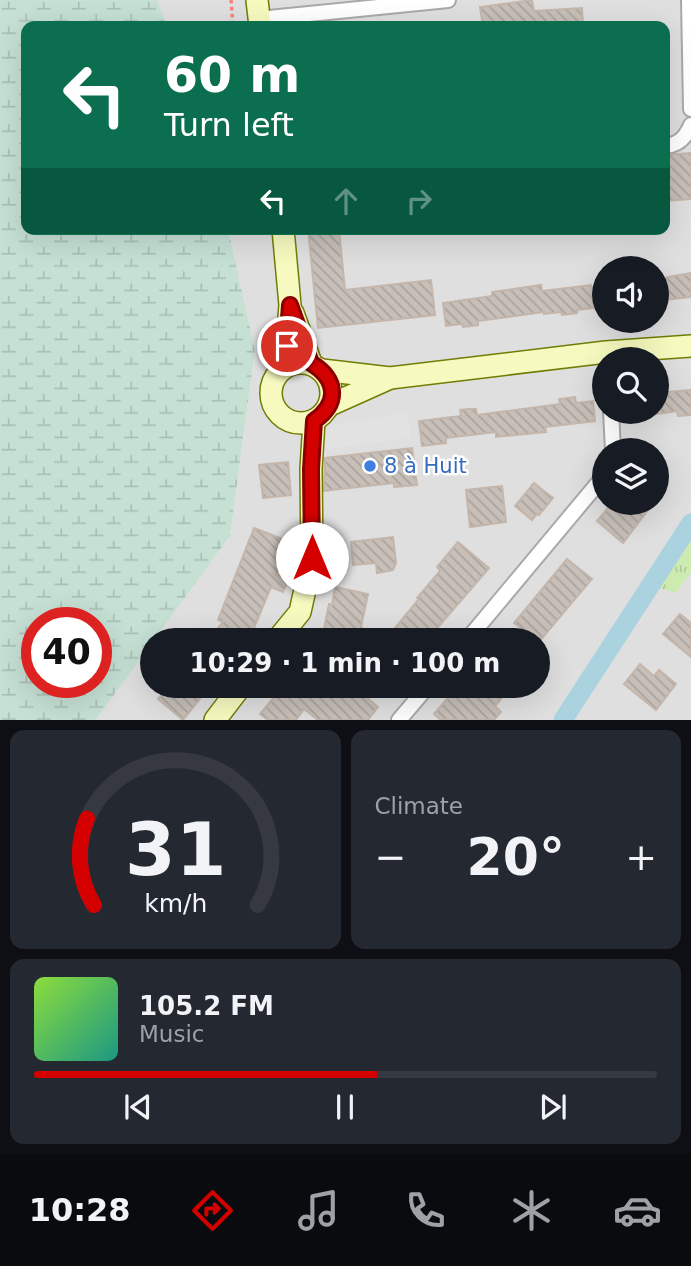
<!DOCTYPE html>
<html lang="en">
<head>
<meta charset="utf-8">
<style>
  :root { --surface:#171b24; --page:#242831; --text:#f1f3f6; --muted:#9ea1a6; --line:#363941; --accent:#d40000 }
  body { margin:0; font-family:"DejaVu Sans",sans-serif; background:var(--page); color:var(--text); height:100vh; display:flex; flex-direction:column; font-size:26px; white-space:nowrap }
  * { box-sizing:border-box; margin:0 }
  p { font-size:23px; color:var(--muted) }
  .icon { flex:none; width:38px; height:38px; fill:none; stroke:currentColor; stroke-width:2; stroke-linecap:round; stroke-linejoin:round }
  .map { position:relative; height:720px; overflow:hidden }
  .panel { display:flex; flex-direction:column; gap:10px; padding:10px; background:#0d0f14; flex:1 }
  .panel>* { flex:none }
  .hud { position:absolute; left:21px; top:21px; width:649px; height:214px; border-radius:14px; box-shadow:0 7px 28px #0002; background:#0b6e4f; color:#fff; overflow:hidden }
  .controls { position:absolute; left:592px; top:256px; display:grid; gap:14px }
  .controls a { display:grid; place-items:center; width:77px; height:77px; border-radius:50%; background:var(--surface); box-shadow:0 7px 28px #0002; font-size:35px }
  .speed { position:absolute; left:21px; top:607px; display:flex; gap:14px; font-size:35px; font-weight:700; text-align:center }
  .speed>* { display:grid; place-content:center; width:91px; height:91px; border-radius:50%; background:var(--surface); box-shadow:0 7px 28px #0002; line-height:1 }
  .speed .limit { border:10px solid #d22; background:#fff; color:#111 }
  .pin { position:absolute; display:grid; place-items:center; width:60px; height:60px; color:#fff; margin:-30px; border:4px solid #fff; border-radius:50%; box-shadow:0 2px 7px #0007 }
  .me { position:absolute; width:77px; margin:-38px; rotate:0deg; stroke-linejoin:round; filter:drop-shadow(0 0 5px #0008) }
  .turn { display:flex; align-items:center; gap:24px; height:147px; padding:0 28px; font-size:32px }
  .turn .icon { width:91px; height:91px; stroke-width:2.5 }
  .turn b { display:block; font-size:49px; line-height:60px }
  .lanes { display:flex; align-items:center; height:66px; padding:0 28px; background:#0003; justify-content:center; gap:35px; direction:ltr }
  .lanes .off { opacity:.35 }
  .big { font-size:52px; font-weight:700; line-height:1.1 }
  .panel .tile { flex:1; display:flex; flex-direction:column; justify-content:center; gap:10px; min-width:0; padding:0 24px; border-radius:14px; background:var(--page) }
  .panel .dial { align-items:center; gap:0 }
  .dial svg { height:182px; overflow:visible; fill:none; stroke:var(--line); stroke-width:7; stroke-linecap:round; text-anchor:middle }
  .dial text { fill:var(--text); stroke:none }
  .song { display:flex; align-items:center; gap:21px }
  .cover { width:84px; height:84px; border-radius:10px; background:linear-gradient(135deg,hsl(90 70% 55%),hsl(170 70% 35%)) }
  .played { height:7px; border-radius:4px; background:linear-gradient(90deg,var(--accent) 55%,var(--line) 55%) }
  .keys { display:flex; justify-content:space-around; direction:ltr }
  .heat { display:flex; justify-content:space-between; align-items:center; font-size:38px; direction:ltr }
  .panel .tiles { flex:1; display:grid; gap:10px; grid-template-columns:1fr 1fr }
  .tile:last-child { grid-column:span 2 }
  .trip { position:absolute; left:140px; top:628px; width:410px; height:70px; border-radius:35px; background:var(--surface); box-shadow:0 7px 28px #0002; font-weight:700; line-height:70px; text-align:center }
  .tabs { display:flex; height:112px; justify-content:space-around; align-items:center; background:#090b0e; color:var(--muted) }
  .tabs .icon { width:49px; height:49px }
  .tabs .active { color:var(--accent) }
  .tabs b { font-size:32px; color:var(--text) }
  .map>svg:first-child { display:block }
  .residential { fill:#e0dfdf; fill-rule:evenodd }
  .grass { fill:url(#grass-tufts) }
  .wetland { fill:url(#wetland-marsh); fill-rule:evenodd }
  .parking { fill:#e2e2e2 }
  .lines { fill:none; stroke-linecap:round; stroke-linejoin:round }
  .canal { stroke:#aad3df; stroke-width:19 }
  .building { fill:url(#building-back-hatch); stroke:#c4b6ab; stroke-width:2 }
  .street-casing { stroke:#a9a9a9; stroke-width:18 }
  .secondary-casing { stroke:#707d05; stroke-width:24 }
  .path { stroke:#fa8072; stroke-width:3.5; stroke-dasharray:3.5 3.5; stroke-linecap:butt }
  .street { stroke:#fff; stroke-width:14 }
  .secondary { stroke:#f7fabf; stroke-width:21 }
  .route-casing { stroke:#8a0000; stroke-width:18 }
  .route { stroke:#d40000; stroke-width:12 }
  .shop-dot { fill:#3f7fe0; stroke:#fff; stroke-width:2.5 }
  .labels { text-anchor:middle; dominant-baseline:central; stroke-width:5; stroke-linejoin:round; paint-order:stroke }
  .shop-label { font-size:21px; fill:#366cbe; stroke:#fff; text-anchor:start }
</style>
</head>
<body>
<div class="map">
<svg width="691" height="720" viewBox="0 0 691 720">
  <defs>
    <pattern id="grass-tufts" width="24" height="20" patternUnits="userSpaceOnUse" patternTransform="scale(1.75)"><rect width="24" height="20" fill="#cdebb0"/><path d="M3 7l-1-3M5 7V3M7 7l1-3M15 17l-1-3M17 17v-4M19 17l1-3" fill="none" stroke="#b0c997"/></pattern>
    <pattern id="wetland-marsh" width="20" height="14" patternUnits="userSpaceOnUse" patternTransform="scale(1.75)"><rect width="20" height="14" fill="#c6e0d4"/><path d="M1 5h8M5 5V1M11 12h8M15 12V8" fill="none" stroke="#aac0b6"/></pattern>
    <pattern id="building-back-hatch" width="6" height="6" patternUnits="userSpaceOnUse" patternTransform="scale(1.75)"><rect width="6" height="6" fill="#c7bfb8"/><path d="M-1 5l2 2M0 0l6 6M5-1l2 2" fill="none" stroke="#aba49e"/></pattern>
  </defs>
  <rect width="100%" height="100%" fill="#f2efe9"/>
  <path class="residential" d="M157 0H691V720H96L152 643V686H537V640H154L230 536 255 350 228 229H665V26H167ZM604 268H656V320H604ZM604 359H656V411H604ZM604 450H656V502H604Z"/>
  <path class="grass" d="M691 541V572L676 593 659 588Z"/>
  <path class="wetland" d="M0 0H157L167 26H26V229H228L255 350 230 536 154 640H152V643L96 720H0ZM37 623H96V682H37Z"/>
  <path class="parking" d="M408 413 411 438 321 450 319 433 337 424Z"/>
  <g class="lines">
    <path class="canal" d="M563 720 691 523"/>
  </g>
  <g class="building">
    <path d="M532 0 534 11 582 8 583 26H483L480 7Z"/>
    <path d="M691 153V199L665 201V155Z"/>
    <path d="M308 229H339L345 290 431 280 435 315 318 328Z"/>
    <path d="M691 273V297L656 301V279Z"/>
    <path d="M541 285 542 291 591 285 594 308 577 310V313L562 315 561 312 544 314V312L478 321V325L463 327 462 324 446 326 443 303 492 296V292Z"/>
    <path d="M691 390V415L678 416 677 411 656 414V393Z"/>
    <path d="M575 397 576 403 593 401 595 421 545 427 546 432 496 437V432L446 438V443L422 446 419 421 461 416 460 410 469 409H476L477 415 560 404 559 399Z"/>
    <path d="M412 448 417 485 394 487V483L324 491 325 458Z"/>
    <path d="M288 462 291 495 263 498 259 465Z"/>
    <path d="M534 483 553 498 539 515 537 514 532 520 515 506Z"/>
    <path d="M502 486 506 522 470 527 466 490Z"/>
    <path d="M613 502H654L623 543 597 521Z"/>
    <path d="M254 528 293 543 289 552 297 555 291 572 271 574 289 578 283 592 271 587 249 640H208L223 622 218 620Z"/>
    <path d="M393 537 396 563 393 570 377 573 376 563 353 565 351 542Z"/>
    <path d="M458 542 489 568 427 640H385L419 599 417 598 440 571 437 567Z"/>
    <path d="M567 559 592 579 538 643 537 640 514 623Z"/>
    <path d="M335 587 368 594 361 627 377 640H356L323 634 329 604 332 605Z"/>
    <path d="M680 614 691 623V657L663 634Z"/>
    <path d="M640 664 654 676 659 670 676 684 656 710 624 684Z"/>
    <path d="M169 686H210L183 720 158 699Z"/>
    <path d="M283 686H353L378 707 368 720H318L304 709 296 720H268L260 714Z"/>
    <path d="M458 686H512L495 706 501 712 494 720H441L434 714Z"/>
  </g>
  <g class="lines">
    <g class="street-casing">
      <g id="street">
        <path d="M689 0 691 109"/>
        <path d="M259 19 448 0"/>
        <path d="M665 146C679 145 686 137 691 125"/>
        <path d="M611 411 613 450"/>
        <path d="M467 640 604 476"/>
        <path d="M399 720 428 686"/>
      </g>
    </g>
    <g class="secondary-casing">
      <g id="secondary">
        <path d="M257 0 260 26"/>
        <path d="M283 229 290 305 285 367"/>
        <path d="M293 313 311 363"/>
        <circle cx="301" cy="393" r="30"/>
        <path d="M322 370 390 378 606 352 691 346"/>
        <path d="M330 405 388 379"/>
        <path d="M277 640 300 612 312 558 311 469 314 421"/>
        <path d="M215 720 241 686"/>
      </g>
    </g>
    <path class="path" d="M231 0 233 26"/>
    <use href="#street" class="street"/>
    <use href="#secondary" class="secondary"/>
  </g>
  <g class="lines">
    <g class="route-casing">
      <path id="route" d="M287 346 290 305 311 363C337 379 340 403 314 421L311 469 312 558"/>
    </g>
    <use href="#route" class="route"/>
  </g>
  <circle class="shop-dot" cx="370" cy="466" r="7"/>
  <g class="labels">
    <g class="shop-label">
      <text x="384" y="466">8 à Huit</text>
    </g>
  </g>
</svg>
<div class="controls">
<a><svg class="icon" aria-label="sound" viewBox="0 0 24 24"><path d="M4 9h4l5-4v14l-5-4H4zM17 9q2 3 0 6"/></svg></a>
<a><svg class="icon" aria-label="search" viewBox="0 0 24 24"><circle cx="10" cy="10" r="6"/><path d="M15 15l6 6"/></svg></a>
<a><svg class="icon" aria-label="layers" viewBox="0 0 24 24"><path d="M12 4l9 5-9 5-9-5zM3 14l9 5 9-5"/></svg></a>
</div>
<div class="speed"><div class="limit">40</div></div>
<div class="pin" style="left:287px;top:346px;background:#d93025"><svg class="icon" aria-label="arrive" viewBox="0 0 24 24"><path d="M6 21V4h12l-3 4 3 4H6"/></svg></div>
<svg class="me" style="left:312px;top:558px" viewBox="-20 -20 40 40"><circle r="19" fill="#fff"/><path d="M0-13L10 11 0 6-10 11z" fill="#d40000"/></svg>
<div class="trip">10:29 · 1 min · 100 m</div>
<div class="hud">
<div class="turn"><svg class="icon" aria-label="left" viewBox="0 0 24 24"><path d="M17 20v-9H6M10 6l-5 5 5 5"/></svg><div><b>60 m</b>Turn left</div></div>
<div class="lanes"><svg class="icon" aria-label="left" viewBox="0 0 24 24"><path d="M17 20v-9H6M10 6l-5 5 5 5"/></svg><svg class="icon off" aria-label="ahead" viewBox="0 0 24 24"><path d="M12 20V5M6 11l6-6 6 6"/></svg><svg class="icon off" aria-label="right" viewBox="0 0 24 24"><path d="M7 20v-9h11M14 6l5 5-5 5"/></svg></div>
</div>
</div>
<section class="panel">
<div class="tiles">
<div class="tile dial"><svg viewBox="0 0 100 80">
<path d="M14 69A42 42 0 1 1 86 69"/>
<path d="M14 69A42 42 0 0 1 11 31" stroke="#d40000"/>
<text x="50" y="56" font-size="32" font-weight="700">31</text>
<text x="50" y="72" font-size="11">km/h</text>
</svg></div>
<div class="tile"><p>Climate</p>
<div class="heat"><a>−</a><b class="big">20°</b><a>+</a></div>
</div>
<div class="tile">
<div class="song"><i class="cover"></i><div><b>105.2 FM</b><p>Music</p></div></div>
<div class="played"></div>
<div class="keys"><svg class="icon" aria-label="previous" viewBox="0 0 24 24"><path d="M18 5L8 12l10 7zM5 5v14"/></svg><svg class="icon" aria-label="pause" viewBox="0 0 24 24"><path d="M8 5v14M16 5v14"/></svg><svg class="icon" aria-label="next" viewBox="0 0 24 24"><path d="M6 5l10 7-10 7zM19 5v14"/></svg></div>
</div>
</div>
</section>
<nav class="tabs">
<b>10:28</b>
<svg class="icon active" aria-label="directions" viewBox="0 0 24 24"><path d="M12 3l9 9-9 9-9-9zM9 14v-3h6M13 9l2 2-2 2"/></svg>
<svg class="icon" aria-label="music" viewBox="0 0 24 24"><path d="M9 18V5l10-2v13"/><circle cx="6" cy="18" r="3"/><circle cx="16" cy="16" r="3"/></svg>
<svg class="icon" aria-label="phone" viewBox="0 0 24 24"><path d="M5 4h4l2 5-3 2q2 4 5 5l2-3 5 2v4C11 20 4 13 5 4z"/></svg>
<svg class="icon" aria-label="climate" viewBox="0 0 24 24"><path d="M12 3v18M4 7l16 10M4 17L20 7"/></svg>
<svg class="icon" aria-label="car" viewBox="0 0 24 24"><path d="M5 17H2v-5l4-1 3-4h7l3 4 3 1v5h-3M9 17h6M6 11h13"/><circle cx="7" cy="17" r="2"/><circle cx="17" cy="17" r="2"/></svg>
</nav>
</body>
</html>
